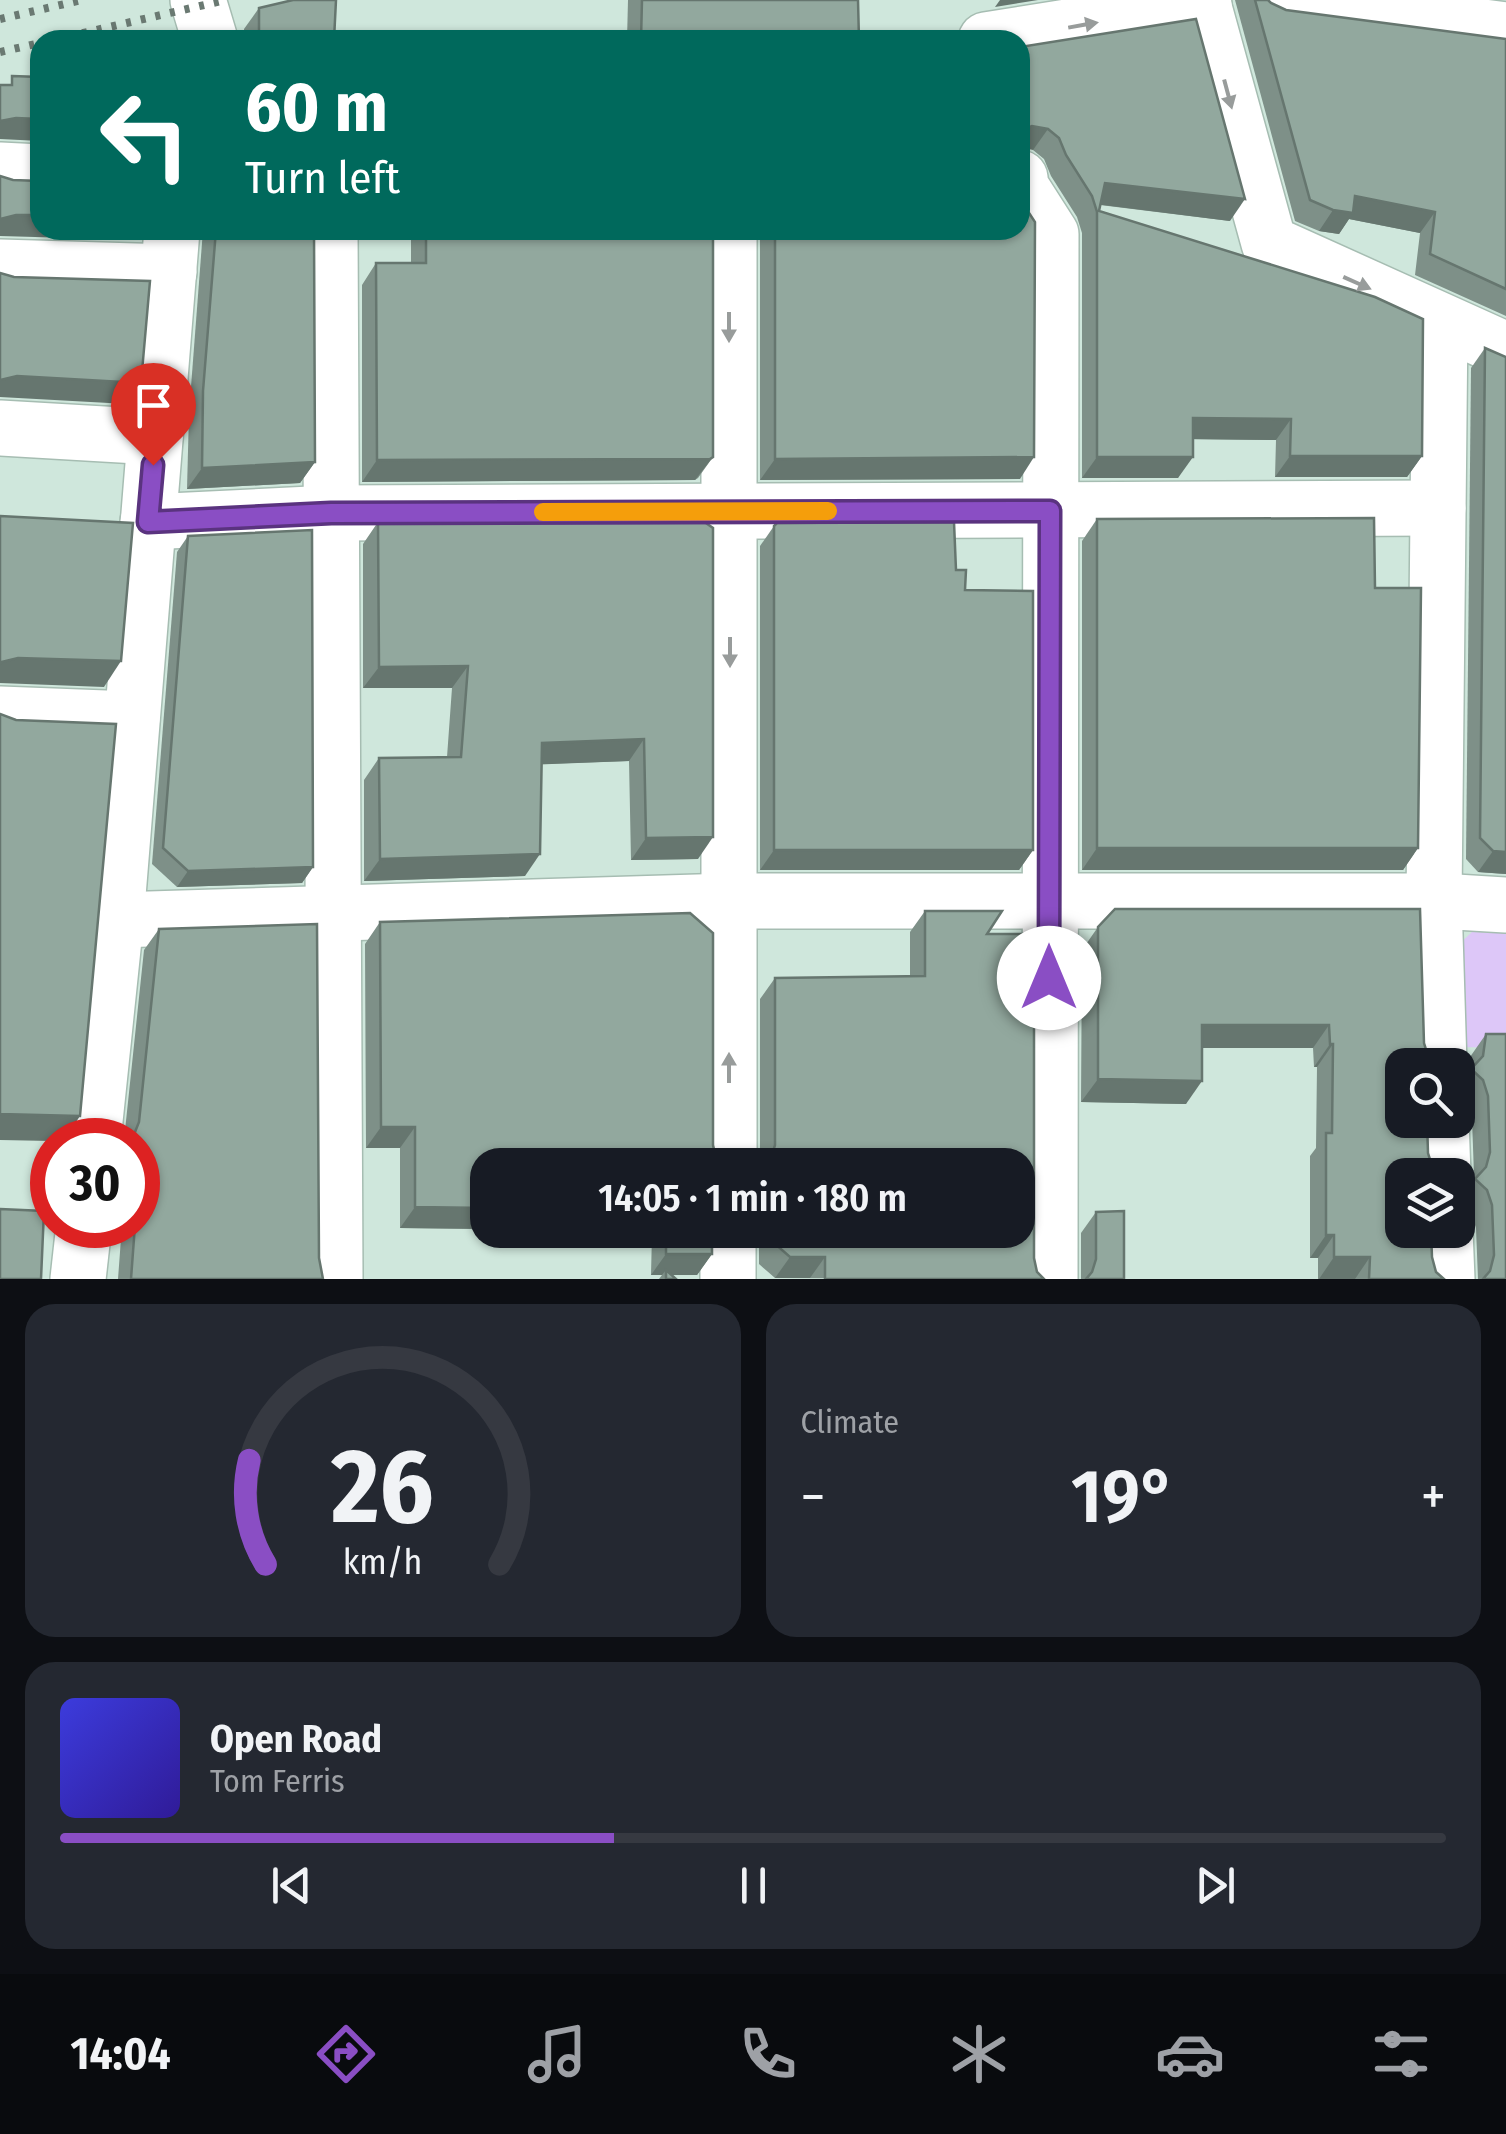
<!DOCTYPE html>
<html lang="en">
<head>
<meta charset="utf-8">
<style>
  :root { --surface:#171b24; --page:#242831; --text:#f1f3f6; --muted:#9ea1a6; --line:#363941; --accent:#8a4ec4 }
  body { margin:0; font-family:"Fira Sans Condensed",sans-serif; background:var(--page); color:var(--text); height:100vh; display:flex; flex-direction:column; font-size:38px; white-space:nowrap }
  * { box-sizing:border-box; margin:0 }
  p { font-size:32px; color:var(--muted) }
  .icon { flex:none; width:55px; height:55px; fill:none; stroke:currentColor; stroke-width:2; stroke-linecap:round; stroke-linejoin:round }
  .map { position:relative; height:1279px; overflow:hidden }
  .details { display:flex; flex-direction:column; gap:25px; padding:25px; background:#0d0f14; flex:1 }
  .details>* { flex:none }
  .top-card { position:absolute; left:30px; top:30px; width:1000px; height:210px; border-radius:30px; box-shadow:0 2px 8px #0004; background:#00695c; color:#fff; overflow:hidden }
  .fabs { position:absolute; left:1385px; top:1048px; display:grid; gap:20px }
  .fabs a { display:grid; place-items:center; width:90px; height:90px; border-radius:20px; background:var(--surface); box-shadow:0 2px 8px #0004; font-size:50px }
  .speed { position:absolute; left:30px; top:1118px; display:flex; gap:20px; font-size:50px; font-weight:700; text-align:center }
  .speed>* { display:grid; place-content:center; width:130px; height:130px; border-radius:50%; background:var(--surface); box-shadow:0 2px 8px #0004; line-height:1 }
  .speed .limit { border:15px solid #d22; background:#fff; color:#111 }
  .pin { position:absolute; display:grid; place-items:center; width:85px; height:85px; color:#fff; margin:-102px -42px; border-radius:50% 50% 50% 0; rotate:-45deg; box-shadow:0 0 10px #0007 }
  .pin .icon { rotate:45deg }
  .me { position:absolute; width:110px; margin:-55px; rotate:0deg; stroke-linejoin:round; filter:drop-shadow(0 0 8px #0008) }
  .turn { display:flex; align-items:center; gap:35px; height:210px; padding:0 50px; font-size:45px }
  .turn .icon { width:130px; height:130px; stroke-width:2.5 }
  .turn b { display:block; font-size:70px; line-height:85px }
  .big { font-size:75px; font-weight:600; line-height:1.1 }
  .details .widget { flex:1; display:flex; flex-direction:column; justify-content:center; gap:15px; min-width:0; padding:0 35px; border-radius:30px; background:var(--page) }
  .details .dial { align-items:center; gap:0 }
  .dial svg { height:260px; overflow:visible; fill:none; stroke:var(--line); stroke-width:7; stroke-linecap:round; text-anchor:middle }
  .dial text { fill:var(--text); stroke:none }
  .song { display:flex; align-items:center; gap:30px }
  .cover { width:120px; height:120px; border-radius:15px; background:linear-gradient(135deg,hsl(240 70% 55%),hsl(250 70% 35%)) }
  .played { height:10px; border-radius:5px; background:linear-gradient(90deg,var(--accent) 40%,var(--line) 40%) }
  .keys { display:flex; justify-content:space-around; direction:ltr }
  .heat { display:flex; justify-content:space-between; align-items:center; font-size:55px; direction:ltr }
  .details .tiles { flex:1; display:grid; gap:25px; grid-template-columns:1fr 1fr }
  .widget:last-child { grid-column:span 2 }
  .trip { position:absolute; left:470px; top:1148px; width:565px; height:100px; border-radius:30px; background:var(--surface); box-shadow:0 2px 8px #0004; font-weight:600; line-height:100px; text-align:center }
  .menu { display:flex; height:160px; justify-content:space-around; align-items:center; background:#090b0e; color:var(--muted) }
  .menu .icon { width:70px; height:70px }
  .menu .active { color:var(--accent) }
  .menu b { font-size:45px; color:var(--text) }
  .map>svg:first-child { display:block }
  .green { fill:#ddc7f8 }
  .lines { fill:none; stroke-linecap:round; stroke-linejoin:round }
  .minor-casing { stroke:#a6bdb2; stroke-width:58 }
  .minor { stroke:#fff; stroke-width:55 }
  .rail { stroke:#6a7972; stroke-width:8; stroke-dasharray:5 10; stroke-linecap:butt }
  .wall { fill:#7e9088 }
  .shaded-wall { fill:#66766f }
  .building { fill:#92a89e; stroke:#66766f; stroke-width:2.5 }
  .oneway { fill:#989c9b }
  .route-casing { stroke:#5a337f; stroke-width:25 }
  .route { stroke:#8a4ec4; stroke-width:18 }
  .slow { stroke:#f59e0b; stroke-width:18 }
</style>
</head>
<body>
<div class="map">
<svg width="1506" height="1279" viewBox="0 0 1506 1279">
  <rect width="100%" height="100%" fill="#cfe7dc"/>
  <path class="green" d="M1472 932 1506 933V1048L1460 1047 1456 947Z"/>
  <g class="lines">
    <g class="minor-casing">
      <g id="minor">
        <path d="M198 0 210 40"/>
        <path d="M1202 0 1269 243 1506 350"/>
        <path d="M1276 0 1506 30"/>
        <path d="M986 40 1204 5"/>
        <path d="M0 170 40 172"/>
        <path d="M1020 178 1021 187 1051 234 1050 1279"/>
        <path d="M330 230 335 1279"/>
        <path d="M0 267 169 272"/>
        <path d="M0 428 155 437"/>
        <path d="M148 522 331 513 1438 508"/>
        <path d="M0 714 132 719"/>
        <path d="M116 920 730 901H1439L1506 905"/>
        <path d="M1439 1065 1434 901 1440 321"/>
        <path d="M1441 1120 1443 1175"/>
        <path d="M93 1140 116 920 172 230"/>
        <path d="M729 1165V230"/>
        <path d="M1445 1230 1447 1279"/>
        <path d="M78 1279 84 1225"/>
        <path d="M728 1279V1230"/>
      </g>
    </g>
    <use href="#minor" class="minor"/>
    <g class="rail">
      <path d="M0 19 82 0"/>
      <path d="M53 40 226 0"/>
      <path d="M0 52 40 43"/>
    </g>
  </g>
  <g class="wall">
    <path d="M628 0H858L859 40H627Z"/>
    <path d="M1235 0H1268L1271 3 1286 10 1506 39V316L1415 275 1420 233 1349 219 1339 234 1319 231 1295 221Z"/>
    <path d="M259 8 334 40H244V29Z"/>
    <path d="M1020 47 1230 221 1100 205 1099 211 1422 456 1407 477H1275L1276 440 1193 439 1178 478H1082V233L1077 217 1051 176 1044 159 1033 150Z"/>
    <path d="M203 230H314L315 462 300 483 187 489 189 413Z"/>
    <path d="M411 230H713V457L698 478 695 480 362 482V285L376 263H411Z"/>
    <path d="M760 230H1020V479L760 480Z"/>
    <path d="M1485 348 1506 357V874L1478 872 1466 859 1471 368Z"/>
    <path d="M1097 519 1418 848 1403 870H1082V541Z"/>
    <path d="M703 521 698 859 631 860 629 761 542 764 525 876 364 881V780L379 758 447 757 452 688H363V544L378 522Z"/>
    <path d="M774 526 956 570 965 590 1033 850 1019 870H760V546Z"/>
    <path d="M188 536 313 867 302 883 177 887 152 864 177 552Z"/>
    <path d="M1420 909 1402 1175 1436 1272 1444 1279H1318V1258H1310V1156L1316 1148 1317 1067H1314L1313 1048H1202L1186 1104 1081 1102 1082 950 1098 927Z"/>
    <path d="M925 911 987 934 1034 1258 1037 1272 1044 1279 775 1278 759 1264V1230H1018V1165H760V999L775 978 910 976V932Z"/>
    <path d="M380 922 488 1165V1229L400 1228V1148H366L365 944Z"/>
    <path d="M159 929 319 1258 323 1279H118L122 1225H138V1140H124L144 950Z"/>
    <path d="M1486 1034 1506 1279H1478L1476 1228 1471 1213 1458 1202 1472 1182 1474 1175 1472 1119 1467 1103 1458 1095V1088L1468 1073 1470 1057Z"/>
    <path d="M1096 1212 1124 1279H1081V1233Z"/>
    <path d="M558 1230H712V1254L697 1275H672L676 1279H659L662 1275H651L652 1234H595L594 1230Z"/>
  </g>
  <g class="shaded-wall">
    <path d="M1000 0H1038L995 7Z"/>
    <path d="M16 118 40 119V141L0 139V121Z"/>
    <path d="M1032 126 1048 129 1033 150 1020 147V131Z"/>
    <path d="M1105 183 1245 199 1230 221 1095 204Z"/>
    <path d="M1355 196 1435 212 1420 233 1349 219 1339 234 1319 231 1333 210Z"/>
    <path d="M16 215H40V230H147L140 240 0 236V219Z"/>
    <path d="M17 376 141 383 127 404 0 397V380Z"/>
    <path d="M1193 418 1291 419 1276 440 1178 439Z"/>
    <path d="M1290 456H1422L1407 477H1275Z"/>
    <path d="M713 457 695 480 362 482 377 460Z"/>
    <path d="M1034 457 1020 479 760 480 775 459Z"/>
    <path d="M1097 457H1193L1178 478H1082Z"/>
    <path d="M315 462 300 483 187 489 202 468Z"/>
    <path d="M18 658 121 661 104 687 0 683V664L2 662Z"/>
    <path d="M468 666 452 688H363L379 667Z"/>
    <path d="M644 739 629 761 526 765 542 743Z"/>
    <path d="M713 837 698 859 631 860 646 838Z"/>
    <path d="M1097 848H1418L1403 870H1082Z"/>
    <path d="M774 850H1033L1019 870H760Z"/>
    <path d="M1493 851 1506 852V874L1478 872Z"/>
    <path d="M540 854 525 876 364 881 380 859Z"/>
    <path d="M313 867 302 883 177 887 188 871Z"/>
    <path d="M1202 1025H1329L1313 1048H1186Z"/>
    <path d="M1330 1044H1333L1317 1067H1314Z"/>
    <path d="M1098 1079 1202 1081 1186 1104 1081 1102Z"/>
    <path d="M0 1114 80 1116 64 1140H52V1141L0 1140Z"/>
    <path d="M381 1127H415L400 1148H366Z"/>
    <path d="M415 1207 488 1208V1229L400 1228Z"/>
    <path d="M597 1230H654L652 1234H595Z"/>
    <path d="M1326 1235H1334L1318 1258H1310Z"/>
    <path d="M666 1254H712L697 1275H666V1270L662 1275H651Z"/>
    <path d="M790 1257H825L810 1278H775Z"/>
    <path d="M1334 1257H1370L1355 1279H1319Z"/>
  </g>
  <g class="building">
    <path d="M293 0H336L334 40H259V8Z"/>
    <path d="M642 0H858L859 40H641Z"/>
    <path d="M1255 0H1268L1271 3 1286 10 1506 39V289L1430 254 1435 212 1355 196 1353 213 1333 210 1310 200Z"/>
    <path d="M1196 19 1245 199 1105 183 1099 211 1375 297 1423 319 1422 456H1290L1291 419 1193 418V457H1097V212L1092 196 1066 155 1059 138 1048 129 1032 126 1020 131V47Z"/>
    <path d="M12 76 40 77V119L16 118 0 121V85H12Z"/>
    <path d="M0 176 13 180 40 181V215H16L0 219Z"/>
    <path d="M1020 199 1035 222 1034 457 775 459V230H1020Z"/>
    <path d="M216 230H314L315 462 202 468 203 391Z"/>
    <path d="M426 230H713V457L710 459 377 460 376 263H426Z"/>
    <path d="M0 273 14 277 150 281 141 383 17 376 0 380Z"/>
    <path d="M1485 348 1506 357V852L1493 851 1480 838Z"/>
    <path d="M0 516 133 523 121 661 18 658 2 662 0 664Z"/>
    <path d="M1374 518 1375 588H1421L1418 848H1097V519Z"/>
    <path d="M703 521 713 528V837L646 838 644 739 542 743 540 854 380 859 379 758 461 757 468 666 379 667 378 522Z"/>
    <path d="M954 522 956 570H966L965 590 1033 591V850H774V526L777 523Z"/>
    <path d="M312 530 313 867 188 871 163 848 188 536Z"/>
    <path d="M0 714 16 720 116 724 80 1116 0 1114Z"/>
    <path d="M1115 909H1420L1424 1043 1429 1059 1436 1065H1402V1120H1427L1428 1153 1433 1169 1440 1175H1402V1230H1431L1432 1257 1436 1272 1444 1279H1369L1370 1257H1334V1235H1326V1133H1332L1333 1044H1330L1329 1025H1202V1081L1098 1079V927Z"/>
    <path d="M925 911H1002L987 934H1034V1258L1037 1272 1044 1279H825V1257H790L774 1243V1230H1018V1165H765L771 1158 775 1145V978L925 976Z"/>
    <path d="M690 913 713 933V1145L716 1158 723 1165H488V1208L415 1207V1127H381L380 922Z"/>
    <path d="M317 924 319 1258 323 1279H131L135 1225H138V1140H135V1132L139 1122 159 929Z"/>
    <path d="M1486 1034H1506V1279H1483L1490 1271 1494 1255 1492 1205 1487 1190 1475 1179 1486 1167 1490 1152 1488 1096 1483 1080 1471 1069 1483 1056Z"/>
    <path d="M0 1209 44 1211 41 1279H0Z"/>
    <path d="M1124 1211V1279H1086L1092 1272 1096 1259V1212Z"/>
    <rect x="666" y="1230" width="46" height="24"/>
    <path d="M666 1270 676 1279H666Z"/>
  </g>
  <defs><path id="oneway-solid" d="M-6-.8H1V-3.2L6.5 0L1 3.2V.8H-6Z" transform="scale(2.5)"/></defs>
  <g class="oneway">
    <use href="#oneway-solid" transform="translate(1083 25) rotate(-10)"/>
    <use href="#oneway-solid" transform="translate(1228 94) rotate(75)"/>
    <use href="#oneway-solid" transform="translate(1357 283) rotate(24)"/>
    <use href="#oneway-solid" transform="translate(729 327) rotate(90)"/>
    <use href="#oneway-solid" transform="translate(730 652) rotate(90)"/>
    <use href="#oneway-solid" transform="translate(729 1068) rotate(-90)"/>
  </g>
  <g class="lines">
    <g class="route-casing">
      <path id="route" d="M153 465 148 522 331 513 1050 511 1049 978"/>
    </g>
    <use href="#route" class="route"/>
    <path class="slow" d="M543 512 828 511"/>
  </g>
</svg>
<div class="fabs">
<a><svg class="icon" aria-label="search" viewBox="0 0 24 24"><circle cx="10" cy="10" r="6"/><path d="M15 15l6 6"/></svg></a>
<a><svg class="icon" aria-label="layers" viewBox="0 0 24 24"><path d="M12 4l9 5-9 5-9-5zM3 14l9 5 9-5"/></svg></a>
</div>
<div class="speed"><div class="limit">30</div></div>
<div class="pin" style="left:153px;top:465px;background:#d93025"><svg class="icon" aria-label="arrive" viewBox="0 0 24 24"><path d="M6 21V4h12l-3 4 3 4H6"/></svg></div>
<svg class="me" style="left:1049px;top:978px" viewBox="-20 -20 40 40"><circle r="19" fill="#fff"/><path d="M0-13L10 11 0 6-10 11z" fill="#8a4ec4"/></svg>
<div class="trip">14:05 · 1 min · 180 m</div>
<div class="top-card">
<div class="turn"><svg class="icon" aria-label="left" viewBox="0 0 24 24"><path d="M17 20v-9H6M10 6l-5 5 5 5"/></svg><div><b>60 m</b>Turn left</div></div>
</div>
</div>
<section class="details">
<div class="tiles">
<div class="widget dial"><svg viewBox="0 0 100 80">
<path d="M14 69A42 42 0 1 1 86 69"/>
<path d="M14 69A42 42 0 0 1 9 37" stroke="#8a4ec4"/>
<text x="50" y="56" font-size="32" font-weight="700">26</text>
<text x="50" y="72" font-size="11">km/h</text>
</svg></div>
<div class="widget"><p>Climate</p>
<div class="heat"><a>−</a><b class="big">19°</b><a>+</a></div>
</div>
<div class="widget">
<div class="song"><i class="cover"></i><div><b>Open Road</b><p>Tom Ferris</p></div></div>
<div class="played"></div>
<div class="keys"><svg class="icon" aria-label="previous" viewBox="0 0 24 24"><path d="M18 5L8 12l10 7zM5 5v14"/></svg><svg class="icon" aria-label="pause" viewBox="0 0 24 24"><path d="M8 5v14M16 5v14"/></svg><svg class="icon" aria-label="next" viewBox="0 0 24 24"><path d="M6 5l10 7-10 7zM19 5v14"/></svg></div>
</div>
</div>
</section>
<nav class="menu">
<b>14:04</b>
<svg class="icon active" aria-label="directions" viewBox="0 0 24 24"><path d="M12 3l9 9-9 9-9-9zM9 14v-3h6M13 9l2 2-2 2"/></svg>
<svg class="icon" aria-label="music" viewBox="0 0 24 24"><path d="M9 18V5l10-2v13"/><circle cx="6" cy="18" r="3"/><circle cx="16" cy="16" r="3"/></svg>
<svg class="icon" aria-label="phone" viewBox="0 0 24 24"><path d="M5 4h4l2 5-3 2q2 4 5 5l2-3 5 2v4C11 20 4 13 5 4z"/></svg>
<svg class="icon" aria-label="climate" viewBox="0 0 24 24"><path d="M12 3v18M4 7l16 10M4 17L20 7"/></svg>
<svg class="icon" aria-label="car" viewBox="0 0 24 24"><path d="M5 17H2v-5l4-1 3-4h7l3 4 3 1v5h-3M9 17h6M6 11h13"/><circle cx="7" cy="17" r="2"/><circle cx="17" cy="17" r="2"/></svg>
<svg class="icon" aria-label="filters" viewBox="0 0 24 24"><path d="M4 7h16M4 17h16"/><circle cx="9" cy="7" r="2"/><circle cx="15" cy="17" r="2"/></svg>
</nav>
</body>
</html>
